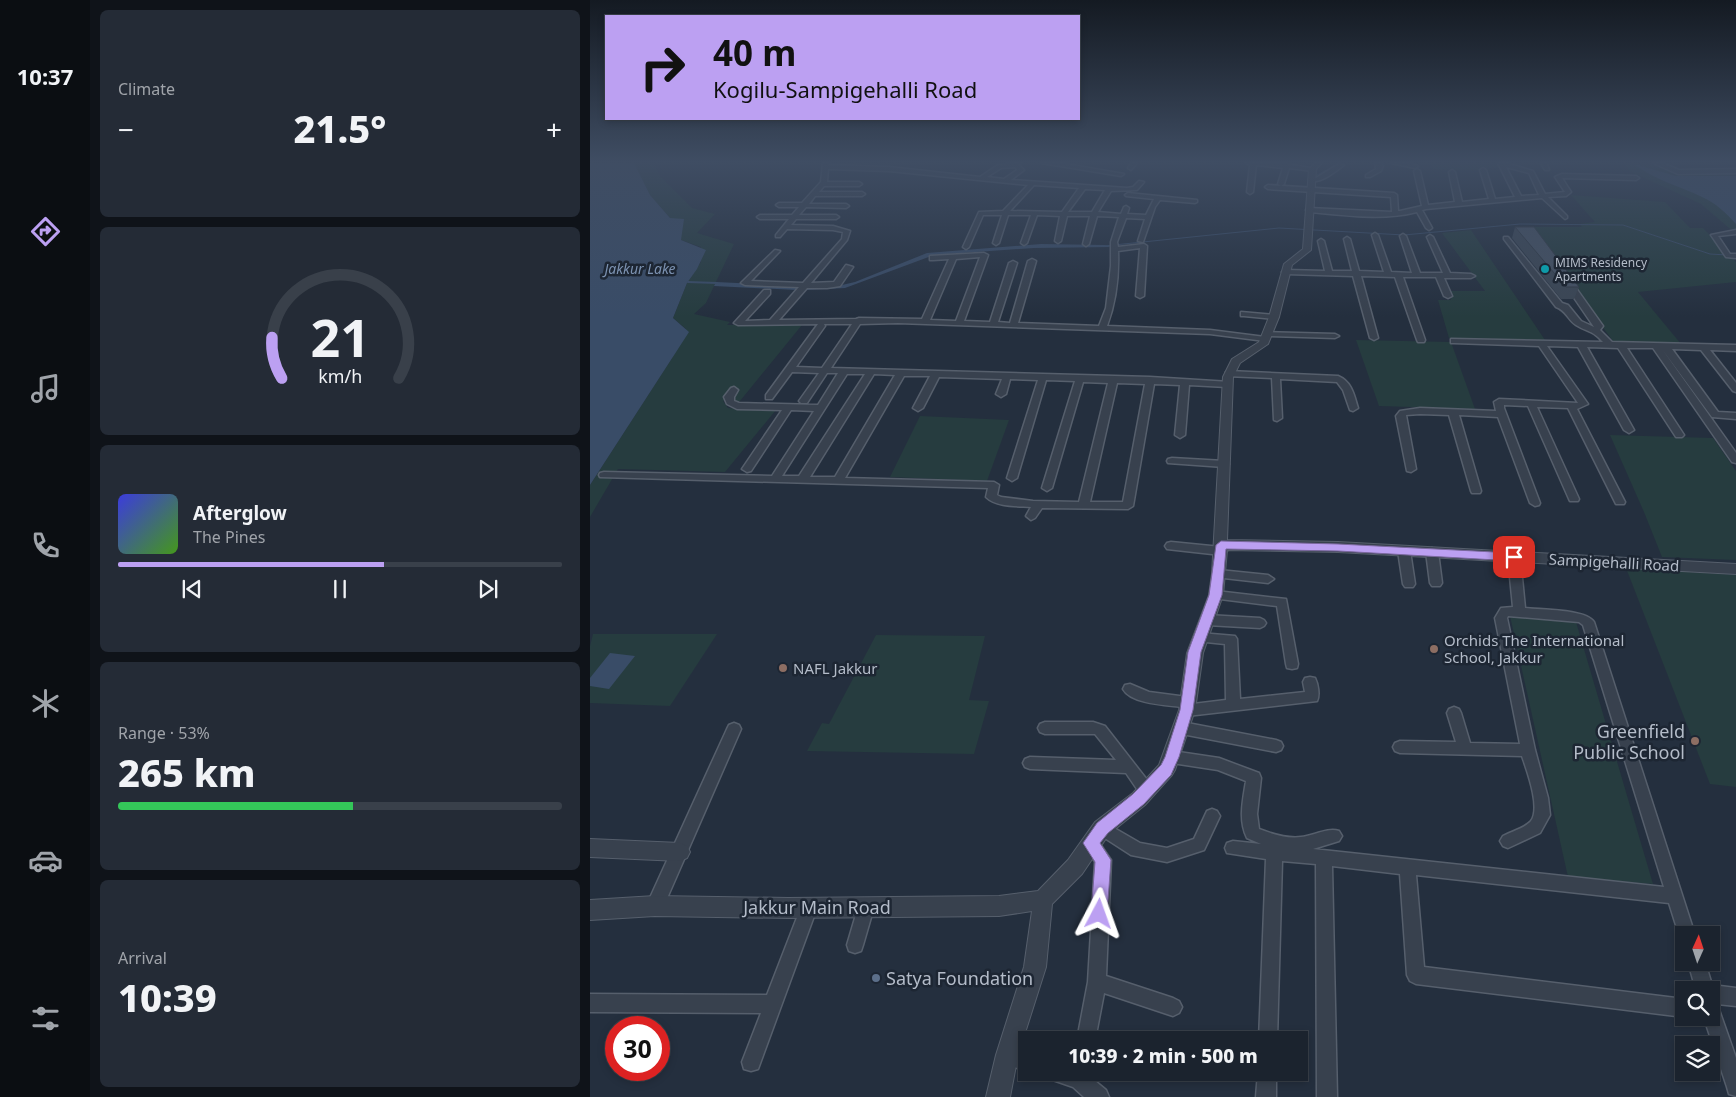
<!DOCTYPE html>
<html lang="en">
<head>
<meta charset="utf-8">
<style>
  :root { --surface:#1b232e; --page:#242b36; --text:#f1f3f6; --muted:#a0a4aa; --line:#39404a; --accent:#bca0f2 }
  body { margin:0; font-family:"Noto Sans",sans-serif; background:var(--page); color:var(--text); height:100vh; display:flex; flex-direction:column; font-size:19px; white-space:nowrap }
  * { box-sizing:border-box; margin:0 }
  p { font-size:16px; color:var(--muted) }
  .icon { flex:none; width:28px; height:28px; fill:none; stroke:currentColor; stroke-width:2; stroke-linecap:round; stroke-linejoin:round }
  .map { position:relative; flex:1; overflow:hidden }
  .side { display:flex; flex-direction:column; gap:10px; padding:10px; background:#0f1319; width:500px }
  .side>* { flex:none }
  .hud { position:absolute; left:15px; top:15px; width:475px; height:105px; border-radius:0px; box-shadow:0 2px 8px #0003,0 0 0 1px var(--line); background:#bca0f2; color:#111; overflow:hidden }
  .needle { width:32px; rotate:3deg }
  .fabs { position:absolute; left:1085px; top:926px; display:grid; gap:10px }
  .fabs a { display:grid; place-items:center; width:45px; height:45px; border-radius:0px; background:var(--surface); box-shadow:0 2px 8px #0003,0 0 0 1px var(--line); font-size:25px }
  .speed { position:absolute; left:15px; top:1016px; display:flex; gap:10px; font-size:25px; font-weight:700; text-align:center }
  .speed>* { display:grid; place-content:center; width:65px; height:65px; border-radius:50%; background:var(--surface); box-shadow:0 2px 8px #0003,0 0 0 1px var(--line); line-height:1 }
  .speed .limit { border:8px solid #d22; background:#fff; color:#111 }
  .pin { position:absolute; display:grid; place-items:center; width:42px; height:42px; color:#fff; margin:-21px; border-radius:10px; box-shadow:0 2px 8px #0006 }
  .me { position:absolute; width:55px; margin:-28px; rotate:4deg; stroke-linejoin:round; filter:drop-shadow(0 0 4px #0008) }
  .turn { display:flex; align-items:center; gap:18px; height:105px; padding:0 25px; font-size:22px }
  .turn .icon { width:65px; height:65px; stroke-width:2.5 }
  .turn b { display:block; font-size:35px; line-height:42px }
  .big { font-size:38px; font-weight:800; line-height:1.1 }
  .side .widget { flex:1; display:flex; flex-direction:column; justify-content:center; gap:8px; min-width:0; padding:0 18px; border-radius:8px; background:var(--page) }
  .side .dial { align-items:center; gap:0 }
  .dial svg { height:130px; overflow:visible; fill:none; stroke:var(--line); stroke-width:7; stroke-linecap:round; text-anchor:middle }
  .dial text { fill:var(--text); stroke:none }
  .song { display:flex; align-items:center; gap:15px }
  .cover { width:60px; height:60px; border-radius:8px; background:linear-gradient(135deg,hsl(240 70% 55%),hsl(100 70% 35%)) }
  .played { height:5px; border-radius:2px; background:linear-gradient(90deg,var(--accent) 60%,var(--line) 60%) }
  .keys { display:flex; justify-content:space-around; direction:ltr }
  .heat { display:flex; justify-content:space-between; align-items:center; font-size:28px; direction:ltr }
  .charge { height:8px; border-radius:4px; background:linear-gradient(90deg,#34c759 53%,var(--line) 0) }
  .trip { position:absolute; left:428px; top:1031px; width:290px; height:50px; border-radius:0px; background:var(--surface); box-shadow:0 2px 8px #0003,0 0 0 1px var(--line); font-weight:800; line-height:50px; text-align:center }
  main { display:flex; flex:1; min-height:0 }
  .dock { display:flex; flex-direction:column; width:90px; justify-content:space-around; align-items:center; background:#0b0e12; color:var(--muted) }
  .dock .icon { width:35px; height:35px }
  .dock .selected { color:var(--accent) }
  .dock b { font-size:22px; color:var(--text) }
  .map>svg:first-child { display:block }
  .green { fill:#263c3f }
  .water { fill:#394c67 }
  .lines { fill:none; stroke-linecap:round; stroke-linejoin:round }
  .stream-far1 { stroke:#394c67; stroke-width:1 }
  .stream { stroke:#394c67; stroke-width:2 }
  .minor-casing { stroke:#565f6c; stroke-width:3 }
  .tertiary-casing { stroke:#565f6c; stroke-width:2 }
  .minor { fill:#38414e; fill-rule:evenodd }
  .tertiary { fill:#38414e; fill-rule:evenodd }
  .wall { fill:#3b4654 }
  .building { fill:#455162; stroke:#303945 }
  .route { fill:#bca0f2; stroke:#7a689d }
  .culture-dot { fill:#0f9aa8; stroke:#1d2633; stroke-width:2 }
  .education-dot { fill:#8d6e63; stroke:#1d2633; stroke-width:2 }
  .service-dot { fill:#5c6f8a; stroke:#1d2633; stroke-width:2 }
  .labels { text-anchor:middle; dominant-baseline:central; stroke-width:5; stroke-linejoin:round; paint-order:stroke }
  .far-poi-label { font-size:12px; fill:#b4bcc9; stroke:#1d2633; text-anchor:start }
  .far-water-label { font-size:14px; font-style:italic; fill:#7c92b1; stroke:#1d2633 }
  .street-label { font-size:15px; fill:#b4bcc9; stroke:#1d2633 }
  .poi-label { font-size:15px; fill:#b4bcc9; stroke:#1d2633; text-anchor:start }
  .near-poi-label { font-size:18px; fill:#b4bcc9; stroke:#1d2633; text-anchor:end }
  .near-street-label { font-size:18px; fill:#b4bcc9; stroke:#1d2633 }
</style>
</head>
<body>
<main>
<nav class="dock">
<b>10:37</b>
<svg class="icon selected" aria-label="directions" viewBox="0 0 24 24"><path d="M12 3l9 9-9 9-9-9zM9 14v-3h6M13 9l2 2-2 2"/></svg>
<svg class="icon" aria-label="music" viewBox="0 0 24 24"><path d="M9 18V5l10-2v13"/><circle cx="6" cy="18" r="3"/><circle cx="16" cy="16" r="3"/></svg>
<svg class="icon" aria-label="phone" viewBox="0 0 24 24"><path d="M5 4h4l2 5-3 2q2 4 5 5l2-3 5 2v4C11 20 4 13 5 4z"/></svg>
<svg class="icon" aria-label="climate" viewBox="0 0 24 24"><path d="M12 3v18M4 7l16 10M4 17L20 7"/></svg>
<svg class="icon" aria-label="car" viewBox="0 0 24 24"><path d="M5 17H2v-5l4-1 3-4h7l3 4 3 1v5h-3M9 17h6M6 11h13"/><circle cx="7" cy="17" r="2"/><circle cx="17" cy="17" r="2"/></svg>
<svg class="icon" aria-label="filters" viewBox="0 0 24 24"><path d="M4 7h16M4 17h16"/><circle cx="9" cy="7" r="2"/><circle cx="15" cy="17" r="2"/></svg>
</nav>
<section class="side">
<div class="widget"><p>Climate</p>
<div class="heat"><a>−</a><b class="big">21.5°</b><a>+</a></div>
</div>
<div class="widget dial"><svg viewBox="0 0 100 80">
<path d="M14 69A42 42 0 1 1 86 69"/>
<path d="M14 69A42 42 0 0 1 8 44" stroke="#bca0f2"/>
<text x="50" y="56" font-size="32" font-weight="700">21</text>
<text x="50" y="72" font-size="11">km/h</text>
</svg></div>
<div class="widget">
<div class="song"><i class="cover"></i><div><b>Afterglow</b><p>The Pines</p></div></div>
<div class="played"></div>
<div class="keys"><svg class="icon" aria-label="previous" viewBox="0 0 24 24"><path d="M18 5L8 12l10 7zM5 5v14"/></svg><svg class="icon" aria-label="pause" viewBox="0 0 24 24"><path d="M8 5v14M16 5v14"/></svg><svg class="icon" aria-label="next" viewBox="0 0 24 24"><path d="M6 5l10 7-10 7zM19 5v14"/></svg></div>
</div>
<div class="widget"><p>Range · 53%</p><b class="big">265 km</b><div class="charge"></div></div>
<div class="widget"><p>Arrival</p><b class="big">10:39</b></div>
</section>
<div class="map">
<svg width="1146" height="1097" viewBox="0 0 1146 1097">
  <rect width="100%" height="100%" fill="#242f3e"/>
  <g class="green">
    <path d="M44 163H64L70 176 102 208 125 214 107 233 144 244 116 303 104 314 140 322 137 325H212L150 401H133L138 408 186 410 135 472 28 469 0 517V485L82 358 96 329 83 318 97 283 111 262V247L91 240 80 218 60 195Z"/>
    <path d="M825 163H907L908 168 877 170 843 169 842 164Z"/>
    <path d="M1035 163 1068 165 1083 173H1146V234L1111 204 1039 171Z"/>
    <path d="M981 195 1075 202 1100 228H1113L1146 262V282L1048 292 1091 344 1023 341 938 227H992L990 224 1005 222Z"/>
    <path d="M881 230 955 340 859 338 848 300H861L858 291H895L852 233Z"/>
    <path d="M766 340 861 342 885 409 789 406Z"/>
    <path d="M330 416 419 420 397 481 300 477Z"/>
    <path d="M1020 435 1123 438 1146 471V560L1072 557 1054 512Z"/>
    <path d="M1036 568 1146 575V787L1120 784Z"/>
    <path d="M920 616 986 622 1063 884 978 877Z"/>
    <path d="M3 634H127L80 706 0 703V646Z"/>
    <path d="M286 635 395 636 379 700 399 701 384 754 217 751 232 723 239 724Z"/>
  </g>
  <g class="water">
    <path d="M0 163H44L60 195 80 218 94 219 91 240 116 250 107 269 97 283 83 318 99 332 0 485Z"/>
    <path d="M1044 164 1086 176H1146V224C1136 213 1126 203 1112 197 1090 186 1064 180 1044 164Z"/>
    <path d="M451 244 515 245 522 247 444 248 344 255 255 288 215 290 218 287H243L265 282 337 253Z"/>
    <path d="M126 282 210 286 207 290 124 286Z"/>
    <path d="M20 653 45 656 19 689 0 686V678Z"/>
  </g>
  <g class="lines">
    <g class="stream-far1">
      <path d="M725 178V176L750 163"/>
      <path d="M514 246 689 228 814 235 930 224 1033 225 1120 254 1137 255"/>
    </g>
    <path class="stream" d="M98 282 127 283"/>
    <g class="minor-casing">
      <g id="minor">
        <path d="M233 163H239V165L299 167 390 177 408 165 431 163 429 165 434 170 421 180 537 188 543 187 549 181 554 182 547 190 521 191 508 212 531 214 534 207 536 206 539 208 537 214 556 215 564 199 536 196 535 195 538 193 607 200V202L605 203 570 200 565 207 553 242 548 241 555 219 536 218 527 242 528 247 554 244 557 246 554 296 550 298 546 296 550 248 528 251C529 276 526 302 517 326L620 330 675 337 679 339 675 341 620 334 308 323 270 324 241 368 560 377 640 382V386L637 387 599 385 595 435 590 438 585 435 590 385 564 384 543 506 538 509 452 508 445 518 441 520 436 516 441 507C427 506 406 507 396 497L398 488 10 477 9 475 10 473 14 472 182 476 224 411 201 410 161 471 157 472 152 469 192 410 147 409 137 404 134 397 141 388 144 387 148 390 144 397V401L149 403 228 405 248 373H237L217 403H211L209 401 229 373 202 372 182 399H176V395L228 324 148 325 144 323 174 290H180V294L155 321 180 320 209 287 155 285 151 283 185 250 190 251 161 281 213 283 252 239 253 232 243 230 197 229 190 237H186V235L199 219H170L167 217 170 215H202L209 207H189L186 205 189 203H212L231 182ZM425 167 427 170 414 179 397 177 411 168ZM238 169 299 171 438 185 413 211 389 212 373 247 376 249 379 247 393 215H412L403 243 406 245 409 243 418 215H441L431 243 434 245 437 243 447 215 470 216 465 241 468 243 471 241 477 216H500L493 244 496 246 499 244 507 216 529 217 521 242V266L516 308 509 326 428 323 446 261 442 259 438 261 420 323 408 322 427 263 423 261 419 263 400 322 374 321 398 255 394 253 340 256V260H343L359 259 332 319 269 318 266 319 189 320 217 288H237L250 286 263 267 256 265 244 282 221 283 257 240 260 231 243 226 201 225 206 219H246L249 217 246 215H209L216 207 256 208 259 206 256 204H219L225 196H272L275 194 272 192H229L234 186H269L272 184 269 182H237ZM444 185 489 188 472 212 420 211ZM495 189 515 190 502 212H478ZM390 257 366 321 340 320 366 259ZM234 324H262L232 368 206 367 235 326ZM257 374H275L209 476H192ZM284 374 305 375 245 477H220ZM314 376H340L323 408 328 411 333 408 349 377 412 379 406 394 411 397 416 394 420 379 448 380 417 478 422 481 427 478 456 380 485 381 452 488 457 491 462 488 493 382 518 383 489 502 443 501 411 497 407 495 409 485 404 482 255 478ZM527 383 555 384 533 502H500Z"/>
        <path d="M452 163H470L534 174 531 176Z"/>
        <path d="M541 163H547L541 170 538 168Z"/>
        <path d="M656 163 697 164 726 169 723 171 699 168 694 184 691 186 688 184 693 168 666 165 663 192 660 194 657 192 660 165Z"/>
        <path d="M785 163H791L793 166 791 171 780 177H776V175L786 169Z"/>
        <path d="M801 163H819L828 166 825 168Z"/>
        <path d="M908 163H916L943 171 955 194 975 192 965 177 972 174 1046 176 1049 178 1046 180 972 178 981 192 976 196 958 197 977 216V218L975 219 952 198 836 209 832 210 842 228 839 230 836 228 827 212C792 221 754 215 719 212L716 210 719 208 802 212 801 197 678 189 675 187 678 185 804 193 807 195 808 211H810L832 206 824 171 827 169 830 171 838 205 865 202 859 172 862 170 865 172 872 202 899 199 890 170 893 168 896 170 905 199 925 197ZM916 167 939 173 949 195 931 196Z"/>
        <path d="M951 163H957L959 170H955Z"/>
        <path d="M1063 163H1072L1089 170 1146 169V173L1088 174Z"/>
        <path d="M749 164 754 165C745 172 729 185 719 180L726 178Z"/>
        <path d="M1146 230V234L1128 236 1140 254H1146V258L1136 257 1121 235Z"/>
        <path d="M785 233 788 235 801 272 822 273 810 236 813 234 816 236 830 273H853L837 237 840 235 843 237 860 273 881 274 885 276 881 278H854L862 296 858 298 854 296 846 277H813L835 340 834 342H828L827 340 805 277 771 276 788 338 784 340 780 338 763 276 696 274 692 272 696 270 735 271 728 241 731 239 734 241 742 271H762L754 239 757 237 760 239 769 271 794 272 782 235Z"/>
        <path d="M914 237H918L972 303 978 305 991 321 1004 327 974 283 981 281 1013 326 1010 330 1022 342 1146 345V351L1120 350 1146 383V392L1143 391 1111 350 1082 349 1128 412 1146 413V419L1122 417 1072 349 1146 453V463L1142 462 1063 348H1037L1094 435 1092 437H1086L1028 348 997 347 1044 430 1039 433 1034 430 988 347 957 346 998 404 987 409 1035 502 1034 504H1026L978 408 947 407 989 499 988 501H980L979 499 938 406 914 405V408L950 503 949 505 945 506 940 503 908 417 869 415 891 491 890 493H882L881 491 859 415 830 414 816 415 826 469 821 472 817 471 806 416 810 411 830 408 906 411 904 402 909 399 988 403 949 346 864 343H861V339L1013 342C1001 329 999 333 986 325 978 320 976 310 966 307L914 239Z"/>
        <path d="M651 312 684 315 688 317 684 319 654 316H651Z"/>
        <path d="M675 332 745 334 749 336 745 338 678 336H675Z"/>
        <path d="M639 371 748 376C762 382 764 395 768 408L763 411 760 410 753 390 747 382 690 379 692 418 687 421 684 420 682 378 636 376V372Z"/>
        <path d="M582 458 634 461 639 464 634 467 578 463 577 461 578 459Z"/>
        <path d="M581 542 631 547 637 551 631 555 577 549 575 546 577 543Z"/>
        <path d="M814 547 820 551 825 584 823 587H815L813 584 808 551Z"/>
        <path d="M842 548 848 552 852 583 850 586H842L840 583 836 552Z"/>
        <path d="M924 553 930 557 935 608C951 610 996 609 1004 622L1105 935H1094V942L1091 941 1079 903 826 875 834 967 1094 999V1017L826 984 820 981 817 975 810 874 742 866 747 1097H727L726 864 692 861 687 1040H669L676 859 637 853 635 848 637 843 643 841 671 844 657 838C648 820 653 800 656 781L628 770 582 763 577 761 575 757 577 753 582 751 629 758 669 773 671 778 667 814 669 829C682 834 697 839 711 837 723 836 738 827 749 831L752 836 749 841 723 849 1074 887 993 625 989 622 918 616 917 618 945 750 958 798 960 815 950 833 918 848 913 846 910 841 913 836C920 832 935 828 941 821 951 808 937 771 932 756L810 753 805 751 803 747 805 743 810 741 866 742 857 713 859 709 864 707 869 709 871 713 880 743 930 744 905 618 911 608 923 607 918 557Z"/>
        <path d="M629 570 678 575 684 579 678 583 625 577 623 574 625 571Z"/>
        <path d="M626 591 696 599 708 664 707 668 702 669 697 668 696 664 687 606 622 598 620 595 622 592Z"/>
        <path d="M617 615 670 618 674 620 676 623 674 626 670 628 617 625 613 623 611 620 613 617Z"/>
        <path d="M610 633 645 636 647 639 650 699 715 692 713 682 715 678 720 677 725 678C728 684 730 695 727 701L597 716 592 714 590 710 592 707C577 705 541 704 533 689L535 685 540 684 559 692 597 697 602 698 603 704 636 700 635 644 606 641 604 638 606 635Z"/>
        <path d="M455 722H503L515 726 561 785 563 790 561 795 556 797 551 795 536 773 440 769 435 767 433 763 435 759 440 757 526 760 505 734H455L450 732 448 728 450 724Z"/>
        <path d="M592 722 686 740 691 742 693 746 691 750 686 752 592 734 587 732 585 728 587 724Z"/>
        <path d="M144 723 149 725 151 729 71 912 65 914 59 912 57 906 59 900 137 729 139 725Z"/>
        <path d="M622 809 627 811 630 816 614 850 577 862 541 855 507 833 504 828 507 823 512 821 550 843 577 848 604 839 617 811Z"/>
        <path d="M501 836 506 838 521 860 516 976 583 998 589 1001 592 1007 589 1013 583 1016 514 993 505 1040H487L498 982 505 862 493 843 496 838Z"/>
        <path d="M276 899 282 901 284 907 273 945 271 951 265 953 259 951 257 945 270 901Z"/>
        <path d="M219 900 225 902 227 908 168 1069 161 1071 154 1069 152 1062 171 1013 0 1012V994L177 995 213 902Z"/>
        <path d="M1098 962H1115L1122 985 1146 988V1006L1127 1004 1146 1058V1096L1139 1094 1137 1087 1114 1018H1121V990H1106Z"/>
        <path d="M417 1046 436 1053V1071L410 1062 408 1055 410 1048Z"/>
        <path d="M458 1072H499V1076L516 1090 519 1097H494L483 1087 460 1079Z"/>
        <path d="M668 1072H686V1097H666Z"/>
      </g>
    </g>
    <g class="tertiary-casing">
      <g id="tertiary">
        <path d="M725 163H732L726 169 721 250 702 265 689 317 678 344 650 363 643 377 637 540 748 542 1146 564V574L748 552 637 550 633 595 613 653 605 710 585 770 582 775 555 805 519 834 492 874 462 904 456 967 428 1055 420 1097H396L406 1055 434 967 442 911 409 916 198 918 65 916 0 920V900L65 896 198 898 409 896 448 891 478 860 505 822 543 793 569 765 589 710 597 653 619 595 622 574 633 377 642 359 669 342 679 317 694 264 713 249 719 169Z"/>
        <path d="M0 839 90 843 97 846 100 852 97 858 90 861 0 857Z"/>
      </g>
    </g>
    <use href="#minor" class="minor"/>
    <use href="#tertiary" class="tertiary"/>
  </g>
  <path class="wall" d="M925 227 989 287 984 299H971L922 238Z"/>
  <path class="building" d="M925 227H944L989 287H976Z"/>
  <linearGradient id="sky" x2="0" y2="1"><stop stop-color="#141a22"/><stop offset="0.51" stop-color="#3f4d63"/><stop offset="1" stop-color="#3f4d63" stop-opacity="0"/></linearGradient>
  <rect width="1146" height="317" fill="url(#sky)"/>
  <path class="route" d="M631 541 748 544 924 553 930 557 924 561 748 551 636 549 632 595 611 652 603 710 589 757 581 775 554 804 518 833 510 843 521 860 517 914 515 920 509 923 503 920 501 914 505 862 493 843 507 823 543 794 571 765 575 757 590 710 598 652 619 595 626 545Z"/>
  <circle class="culture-dot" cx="955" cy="269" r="5"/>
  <g class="education-dot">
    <circle cx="844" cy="649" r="5"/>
    <circle cx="193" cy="668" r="5"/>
    <circle cx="1105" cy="741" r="5"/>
  </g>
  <circle class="service-dot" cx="286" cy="978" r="5"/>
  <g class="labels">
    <g class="far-poi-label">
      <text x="965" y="262">MIMS Residency<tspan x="965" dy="14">Apartments</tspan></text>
    </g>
    <g class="far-water-label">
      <text x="50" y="268">Jakkur Lake</text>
    </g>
    <g class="street-label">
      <text transform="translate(1024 562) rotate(3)">Sampigehalli Road</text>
    </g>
    <g class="poi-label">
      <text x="854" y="640">Orchids The International<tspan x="854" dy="17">School, Jakkur</tspan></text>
      <text x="203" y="668">NAFL Jakkur</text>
    </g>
    <g class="near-poi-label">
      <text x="1095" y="731">Greenfield<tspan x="1095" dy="21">Public School</tspan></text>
      <text x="296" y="978" text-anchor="start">Satya Foundation</text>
    </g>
    <g class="near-street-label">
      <text x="227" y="907">Jakkur Main Road</text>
    </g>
  </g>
</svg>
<div class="fabs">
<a><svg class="needle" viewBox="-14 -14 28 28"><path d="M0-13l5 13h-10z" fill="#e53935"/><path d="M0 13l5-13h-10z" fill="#a0a4aa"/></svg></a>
<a><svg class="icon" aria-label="search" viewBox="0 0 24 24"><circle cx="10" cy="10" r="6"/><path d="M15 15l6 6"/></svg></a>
<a><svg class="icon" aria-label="layers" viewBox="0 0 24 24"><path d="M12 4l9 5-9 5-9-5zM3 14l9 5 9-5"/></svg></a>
</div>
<div class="speed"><div class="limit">30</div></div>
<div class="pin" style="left:924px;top:557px;background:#d93025"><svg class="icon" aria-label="arrive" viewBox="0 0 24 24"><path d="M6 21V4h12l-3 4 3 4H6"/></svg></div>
<svg class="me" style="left:509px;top:914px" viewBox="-20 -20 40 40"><path d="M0-17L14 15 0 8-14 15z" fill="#bca0f2" stroke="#fff" stroke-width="4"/></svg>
<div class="trip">10:39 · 2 min · 500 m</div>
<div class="hud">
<div class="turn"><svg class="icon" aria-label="right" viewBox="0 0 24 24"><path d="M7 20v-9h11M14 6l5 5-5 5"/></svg><div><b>40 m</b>Kogilu-Sampigehalli Road</div></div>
</div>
</div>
</main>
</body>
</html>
